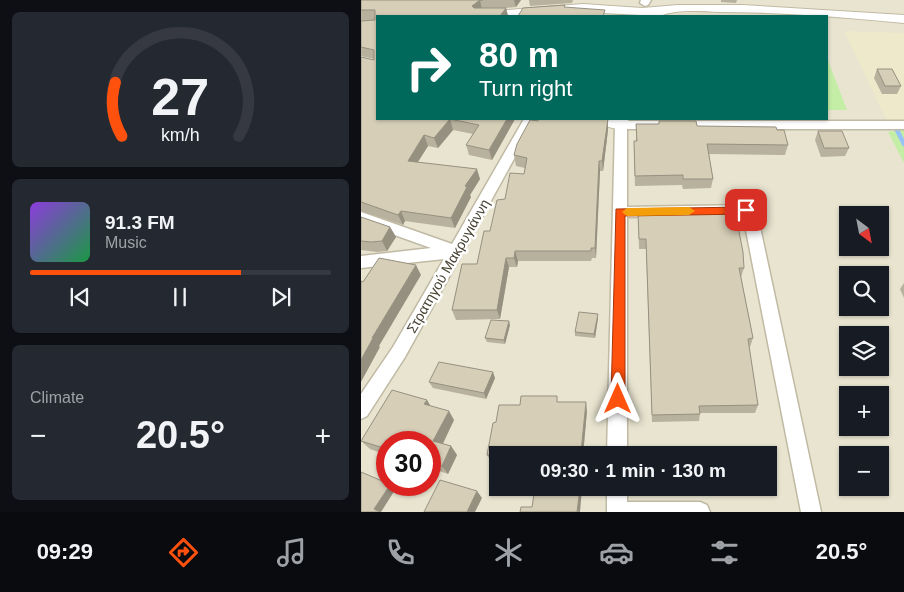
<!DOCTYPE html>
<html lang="en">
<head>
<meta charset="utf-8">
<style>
  :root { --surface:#171b24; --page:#242831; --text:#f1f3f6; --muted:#9ea1a6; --line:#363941; --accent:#ff510e }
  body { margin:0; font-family:Arial,sans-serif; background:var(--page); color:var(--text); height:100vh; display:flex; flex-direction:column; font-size:19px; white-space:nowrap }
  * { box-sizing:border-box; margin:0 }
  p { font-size:16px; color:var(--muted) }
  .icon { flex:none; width:28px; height:28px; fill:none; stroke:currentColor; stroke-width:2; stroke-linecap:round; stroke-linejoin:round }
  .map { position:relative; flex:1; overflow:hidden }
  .side { display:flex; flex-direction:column; gap:12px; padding:12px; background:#0d0f14; width:361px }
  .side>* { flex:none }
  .hud { position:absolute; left:15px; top:15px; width:452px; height:105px; border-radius:0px; box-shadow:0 1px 4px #0004; background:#00695c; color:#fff; overflow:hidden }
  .needle { width:32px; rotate:148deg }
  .buttons { position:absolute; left:478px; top:206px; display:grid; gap:10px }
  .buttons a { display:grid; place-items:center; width:50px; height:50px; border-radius:0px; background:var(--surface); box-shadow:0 1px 4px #0004; font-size:25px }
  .speed { position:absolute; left:15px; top:431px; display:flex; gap:10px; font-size:25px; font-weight:700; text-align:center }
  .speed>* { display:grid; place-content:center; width:65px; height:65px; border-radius:50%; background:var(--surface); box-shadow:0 1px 4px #0004; line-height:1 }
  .speed .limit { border:8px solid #d22; background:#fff; color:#111 }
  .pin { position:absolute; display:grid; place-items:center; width:42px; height:42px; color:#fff; margin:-21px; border-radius:10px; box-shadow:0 2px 8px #0006 }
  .me { position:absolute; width:55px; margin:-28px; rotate:0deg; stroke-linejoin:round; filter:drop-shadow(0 0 4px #0008) }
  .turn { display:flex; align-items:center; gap:18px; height:105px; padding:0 20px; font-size:22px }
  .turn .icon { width:65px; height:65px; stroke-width:2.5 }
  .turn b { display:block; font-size:35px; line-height:42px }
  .big { font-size:38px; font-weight:700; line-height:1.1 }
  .side .widget { flex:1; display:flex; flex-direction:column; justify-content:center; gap:8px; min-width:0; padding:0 18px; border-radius:8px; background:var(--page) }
  .side .dial { align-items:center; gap:0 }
  .dial svg { height:130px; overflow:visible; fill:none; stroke:var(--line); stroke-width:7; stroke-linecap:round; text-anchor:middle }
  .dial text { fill:var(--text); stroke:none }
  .song { display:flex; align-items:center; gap:15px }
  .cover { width:60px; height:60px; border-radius:8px; background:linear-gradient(135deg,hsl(270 70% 55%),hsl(140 70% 35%)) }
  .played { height:5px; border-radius:2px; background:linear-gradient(90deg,var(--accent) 70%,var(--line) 70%) }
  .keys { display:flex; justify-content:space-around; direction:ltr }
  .heat { display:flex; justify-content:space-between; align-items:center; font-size:28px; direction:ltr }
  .trip { position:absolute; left:128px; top:446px; width:288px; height:50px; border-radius:0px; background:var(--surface); box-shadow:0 1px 4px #0004; font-weight:700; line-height:50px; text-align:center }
  .tab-bar { display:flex; height:80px; justify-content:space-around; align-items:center; background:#090b0e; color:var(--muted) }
  .tab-bar .icon { width:35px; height:35px }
  .tab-bar .current { color:var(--accent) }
  .tab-bar b { font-size:22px; color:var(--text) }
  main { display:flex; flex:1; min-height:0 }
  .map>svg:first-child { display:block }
  .residential { fill:#e8e4d0; fill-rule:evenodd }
  .education { fill:#eee9ca }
  .green { fill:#c4eda6 }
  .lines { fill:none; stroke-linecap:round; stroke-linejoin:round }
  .stream { stroke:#97c4f8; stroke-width:4.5 }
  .minor-casing { stroke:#c0baa4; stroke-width:3 }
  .tertiary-casing { stroke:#c0baa4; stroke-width:2 }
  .minor { fill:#fff; fill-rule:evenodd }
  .tertiary { fill:#fff; fill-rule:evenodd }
  .wall { fill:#b8b19d }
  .shaded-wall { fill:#969080 }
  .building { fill:#d6ceb7; stroke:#969080 }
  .route { fill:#ff510e; stroke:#a63509 }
  .slow { fill:#f59e0b }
  .labels { text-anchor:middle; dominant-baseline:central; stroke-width:5; stroke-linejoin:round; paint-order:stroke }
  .street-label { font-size:14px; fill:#464132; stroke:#fff }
</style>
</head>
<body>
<main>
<section class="side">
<div class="widget dial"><svg viewBox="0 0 100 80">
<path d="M14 69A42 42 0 1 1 86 69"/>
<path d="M14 69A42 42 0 0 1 10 36" stroke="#ff510e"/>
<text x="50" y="56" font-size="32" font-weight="700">27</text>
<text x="50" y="72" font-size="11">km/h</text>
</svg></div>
<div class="widget">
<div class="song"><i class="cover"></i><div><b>91.3 FM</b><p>Music</p></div></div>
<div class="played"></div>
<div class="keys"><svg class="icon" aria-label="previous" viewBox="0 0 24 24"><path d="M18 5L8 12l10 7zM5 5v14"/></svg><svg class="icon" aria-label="pause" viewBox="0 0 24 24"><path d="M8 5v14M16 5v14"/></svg><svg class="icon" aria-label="next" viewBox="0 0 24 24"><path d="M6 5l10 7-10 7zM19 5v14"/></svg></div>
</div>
<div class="widget"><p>Climate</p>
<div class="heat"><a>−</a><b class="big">20.5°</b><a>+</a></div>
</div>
</section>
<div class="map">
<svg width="543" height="512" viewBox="0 0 543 512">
  <rect width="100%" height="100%" fill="#f3f0e2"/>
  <path class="residential" d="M0 0H543V512H0ZM16 16H466V119H16ZM486 215H519V248H486ZM486 275H519V308H486ZM486 335H519V368H486ZM486 395H519V428H486ZM26 442H69V485H26ZM136 455H406V488H136ZM486 455H519V488H486Z"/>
  <path class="education" d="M483 31 543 33V121H526Z"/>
  <g class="green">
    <path d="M466 58 486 110H466Z"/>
    <path d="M543 130V163L527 132Z"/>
  </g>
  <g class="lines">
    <path class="stream" d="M536 130 543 144"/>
    <g class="minor-casing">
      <g id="minor">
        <path d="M280 0H290L287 5 284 6 279 3Z"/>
        <path d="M163 119H175L44 357 6 416 0 419V394L32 347 83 259 0 268V256L70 248 0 223V212L91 244Z"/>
        <path d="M260 121H543V129H266V207L385 205 396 213 460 512H440L382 215 266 217V455H246L254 125Z"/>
        <path d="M246 488H266V502H339L346 505 349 512H246Z"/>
      </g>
    </g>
    <g class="tertiary-casing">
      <g id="tertiary">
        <path d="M222 4 281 8 317 5H382L543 15V23C481 17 420 12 359 12 340 11 315 9 299 16L222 12 164 16H115L121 12Z"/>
        <path d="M225 119H267L268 125 260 130 227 122Z"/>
      </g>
    </g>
    <use href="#minor" class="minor"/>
    <use href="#tertiary" class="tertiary"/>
  </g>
  <g class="wall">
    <path d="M0 0H160L155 7 145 8 147 16H16V119H154L131 160 108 155 105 145 112 134 92 130 77 148 67 146 57 162 119 179 109 195 110 197 94 228 44 221 42 225 0 211V57L13 60V59L0 56V21L14 20 0 21Z"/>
    <path d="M168 0H212L211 3 169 6Z"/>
    <path d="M360 0H376L375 3 360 2Z"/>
    <path d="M516 69 540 86 536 94H521L513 78Z"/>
    <path d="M247 119V130L242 171H239L235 258H231L230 261H157L156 267H148L139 319 95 320 91 310 116 264 144 199 163 174 164 168 155 166 153 155 177 121Z"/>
    <path d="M275 124 416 130 427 145 424 155 348 154 352 179 350 188 322 189 321 185 274 186 273 151 275 141Z"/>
    <path d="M457 131 488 148 484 156 460 157 454 140Z"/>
    <path d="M277 213 383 268 380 277 392 338 389 347H388L397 405 394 413H339L338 421 291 422 285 249H278Z"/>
    <path d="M0 217 29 227 35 237 26 251 16 252 0 250Z"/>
    <path d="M543 283V298L539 289Z"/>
    <path d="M237 318 234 338 214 336V332Z"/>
    <path d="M149 325 144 344 126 342 124 338Z"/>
    <path d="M134 378 125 399 72 388 68 382Z"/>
    <path d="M198 402 226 411 222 455H136V463H131L126 455 159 405Z"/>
    <path d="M70 406 93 420 82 444 90 446 96 455 87 474 69 468V442H26V455L9 449 0 441Z"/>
  </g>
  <g class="shaded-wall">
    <path d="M119 0 121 10 113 16 111 6Z"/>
    <path d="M153 0H160L155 7Z"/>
    <path d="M145 8 147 16H139Z"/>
    <path d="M89 119 92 130 77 148 73 138Z"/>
    <path d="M146 119H154L131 160 128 150Z"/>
    <path d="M247 119V130L242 171 241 161Z"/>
    <path d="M63 135 67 146 51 171 47 161Z"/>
    <path d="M238 161 239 171 235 258 234 248Z"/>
    <path d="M116 169 119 179 109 195 110 197 94 228 90 218 104 186Z"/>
    <path d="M40 211 44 221 42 225 37 215Z"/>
    <path d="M29 227 35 237 26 251 21 241Z"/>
    <path d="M154 251 157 261 156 267 153 258Z"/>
    <path d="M145 258 148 267 139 319 136 310Z"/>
    <path d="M55 265 60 275 18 346 19 347 0 382V360L11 338Z"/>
    <path d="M237 314V318L234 338 233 334Z"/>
    <path d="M148 321 149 325 144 344 143 340Z"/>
    <path d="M132 372 134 378 125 399 123 393Z"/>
    <path d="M66 400 72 410 63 404Z"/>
    <path d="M225 402 226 411 222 455H221L220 452Z"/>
    <path d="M88 411 93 420 79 449 72 441Z"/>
    <path d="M90 446 96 455 87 474 81 466Z"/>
    <path d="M29 485 34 490 20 512H17L13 509Z"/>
    <path d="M219 488H221V489L219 512H216Z"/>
    <path d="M116 491 121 498 114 512H106Z"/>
  </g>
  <g class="building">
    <path d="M0 0H122H119L111 6 113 8H145L139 16H16V119H146L128 150 105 145 118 125 89 119 73 138 63 135 47 161 116 169 104 186 106 187 90 218 40 211 37 215 0 202V57L13 60V50L0 47V21L14 20V10H0Z"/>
    <path d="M204 5 203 7 244 10 242 16H157L162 8Z"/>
    <path d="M516 69H531L540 86H524Z"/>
    <path d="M178 119H247L241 161H238L234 248H230V251H154L153 258H145L136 310H91L101 264H116L123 231H129L136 200 144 199 149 173 163 174 166 158 153 155 156 144 169 120 177 121Z"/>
    <path d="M298 121H335L336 126 415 127 416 130H423L427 145 346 144 352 179H322V175L274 176 273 141H276L275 124H298Z"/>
    <path d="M457 131H481L488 148H463Z"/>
    <path d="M374 211 382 252 383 268H378L392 338 387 339 397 405 338 406 339 414 291 415 285 239H278L277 213Z"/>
    <path d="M0 217 29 227 21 241 10 242 0 241Z"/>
    <path d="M18 258 55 265 11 338H12L0 360V281L2 282Z"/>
    <path d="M218 312 237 314 233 334 214 332Z"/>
    <path d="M130 320 148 321 143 340 124 338Z"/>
    <path d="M78 362 132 372 123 393 68 382Z"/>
    <path d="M31 390 66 400 63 404 88 411 72 441 90 446 81 466 69 462V442H26V449L0 441Z"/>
    <path d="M160 396H196V402H225L220 452H182V455H126L132 423 135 422 138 405H159Z"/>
    <path d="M0 472 26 483V485H29L13 509 19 512H0Z"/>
    <path d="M79 480 116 491 106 512H63Z"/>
    <path d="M174 488H219L216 512H159L160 507H171Z"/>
  </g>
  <path class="route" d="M385 207 390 210 385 214 264 216V399L262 403 257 405 252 403 250 399 255 209Z"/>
  <path class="slow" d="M328 207 334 211 328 215 266 216 261 212 266 208Z"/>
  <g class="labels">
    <g class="street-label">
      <text transform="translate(87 266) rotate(-60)">Στρατηγού Μακρυγιάννη</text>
    </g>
  </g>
</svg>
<div class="buttons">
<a><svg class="needle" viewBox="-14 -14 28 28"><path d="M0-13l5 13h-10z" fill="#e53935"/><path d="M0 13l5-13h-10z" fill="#9ea1a6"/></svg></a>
<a><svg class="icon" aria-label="search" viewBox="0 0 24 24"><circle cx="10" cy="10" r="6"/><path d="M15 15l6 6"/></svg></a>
<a><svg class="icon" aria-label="layers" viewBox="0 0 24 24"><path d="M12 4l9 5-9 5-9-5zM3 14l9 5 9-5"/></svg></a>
<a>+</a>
<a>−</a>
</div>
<div class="speed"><div class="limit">30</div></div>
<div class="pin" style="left:385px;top:210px;background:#d93025"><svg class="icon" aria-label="arrive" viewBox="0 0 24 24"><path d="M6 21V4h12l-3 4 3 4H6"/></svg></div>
<svg class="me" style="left:257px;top:399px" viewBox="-20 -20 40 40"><path d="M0-17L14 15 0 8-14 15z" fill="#ff510e" stroke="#fff" stroke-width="4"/></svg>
<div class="trip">09:30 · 1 min · 130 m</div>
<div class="hud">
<div class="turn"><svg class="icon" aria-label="right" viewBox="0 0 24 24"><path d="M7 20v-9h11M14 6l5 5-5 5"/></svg><div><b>80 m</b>Turn right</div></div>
</div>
</div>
</main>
<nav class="tab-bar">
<b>09:29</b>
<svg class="icon current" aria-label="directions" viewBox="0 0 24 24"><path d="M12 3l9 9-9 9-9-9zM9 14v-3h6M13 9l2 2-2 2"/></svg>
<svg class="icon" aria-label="music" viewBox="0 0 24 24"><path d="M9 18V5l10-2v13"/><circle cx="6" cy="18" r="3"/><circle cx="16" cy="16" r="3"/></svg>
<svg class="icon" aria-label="phone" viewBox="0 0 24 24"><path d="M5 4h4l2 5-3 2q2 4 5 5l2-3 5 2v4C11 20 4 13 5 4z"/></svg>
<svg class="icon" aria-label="climate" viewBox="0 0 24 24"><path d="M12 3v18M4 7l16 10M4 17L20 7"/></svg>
<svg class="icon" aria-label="car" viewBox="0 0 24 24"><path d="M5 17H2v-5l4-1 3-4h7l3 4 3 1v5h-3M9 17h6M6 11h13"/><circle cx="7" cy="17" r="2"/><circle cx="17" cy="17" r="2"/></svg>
<svg class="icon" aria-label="filters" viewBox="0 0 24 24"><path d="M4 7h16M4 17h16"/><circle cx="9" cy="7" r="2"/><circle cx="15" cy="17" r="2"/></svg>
<b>20.5°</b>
</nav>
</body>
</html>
